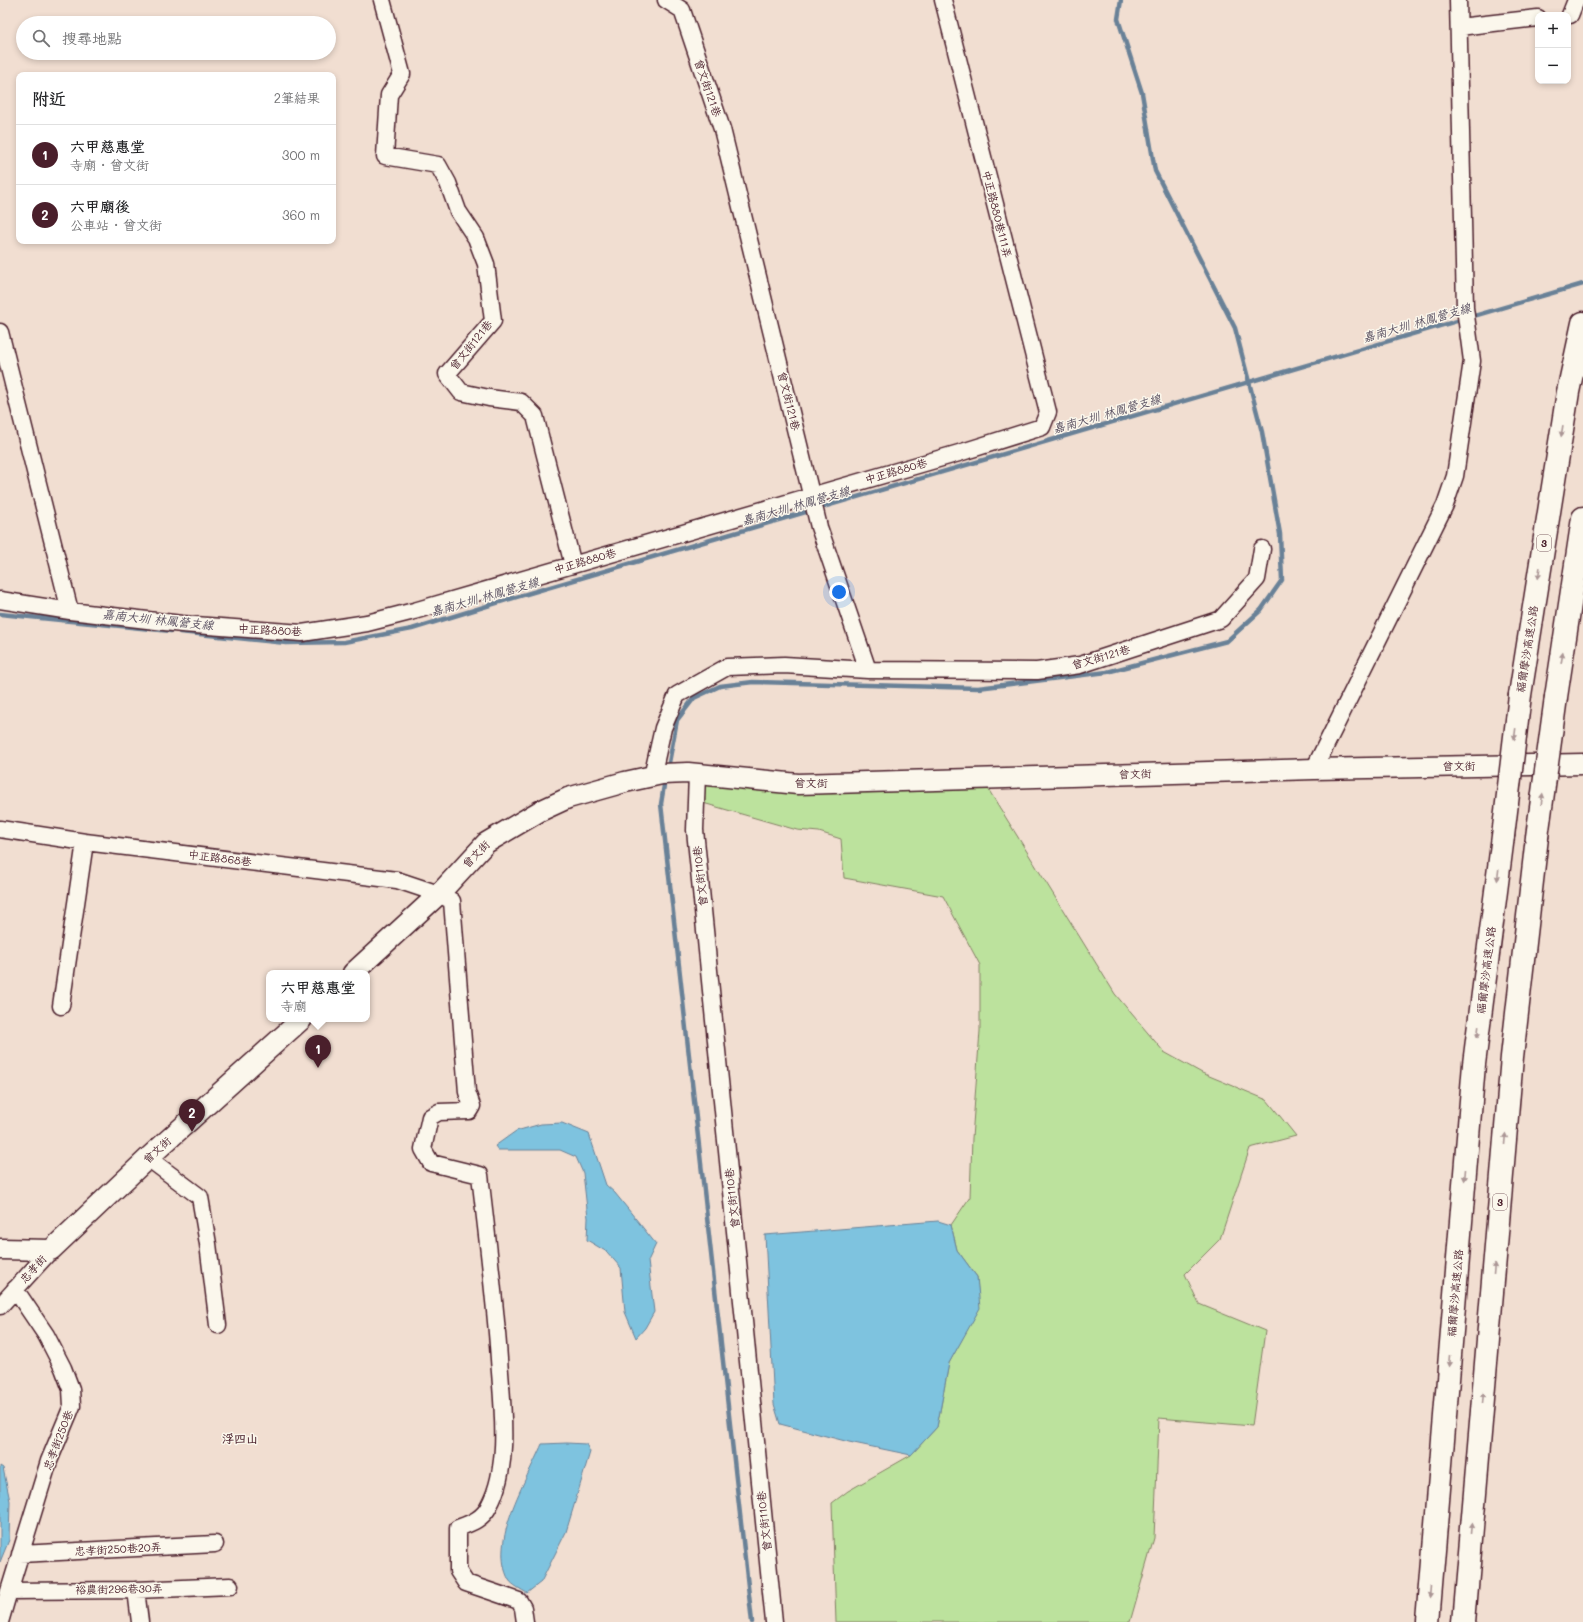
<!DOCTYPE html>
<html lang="zh-TW">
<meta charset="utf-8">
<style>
:root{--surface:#fff;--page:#f2f2f2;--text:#202124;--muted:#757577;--line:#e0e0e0;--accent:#4a1f2b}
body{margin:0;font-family:Mali,"LXGW WenKai TC",sans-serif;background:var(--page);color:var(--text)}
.controls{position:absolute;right:12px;top:12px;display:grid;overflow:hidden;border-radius:8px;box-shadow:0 2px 6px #0003}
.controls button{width:36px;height:36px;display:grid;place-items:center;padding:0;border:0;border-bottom:1px solid var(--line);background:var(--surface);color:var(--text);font:20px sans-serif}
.you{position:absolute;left:839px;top:592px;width:14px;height:14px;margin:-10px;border:3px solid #fff;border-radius:50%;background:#1a73e8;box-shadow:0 0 0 6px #1a73e833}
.badge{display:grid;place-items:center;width:26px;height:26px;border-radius:50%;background:var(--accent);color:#fff;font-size:13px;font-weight:700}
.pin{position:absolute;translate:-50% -33px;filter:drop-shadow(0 1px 2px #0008)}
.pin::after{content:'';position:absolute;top:21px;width:14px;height:12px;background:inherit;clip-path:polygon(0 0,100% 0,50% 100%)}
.popup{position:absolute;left:266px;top:970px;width:104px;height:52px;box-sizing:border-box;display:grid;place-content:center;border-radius:8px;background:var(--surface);filter:drop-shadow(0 1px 3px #0005);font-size:13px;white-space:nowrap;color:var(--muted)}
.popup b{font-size:15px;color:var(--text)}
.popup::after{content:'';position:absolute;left:50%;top:100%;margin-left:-8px;border:8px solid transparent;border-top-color:var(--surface)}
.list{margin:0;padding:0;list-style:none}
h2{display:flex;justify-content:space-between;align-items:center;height:52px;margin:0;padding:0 16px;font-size:17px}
h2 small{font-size:13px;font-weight:400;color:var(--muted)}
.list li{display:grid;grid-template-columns:26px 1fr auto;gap:12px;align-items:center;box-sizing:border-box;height:60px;padding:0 16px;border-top:1px solid var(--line)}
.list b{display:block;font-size:15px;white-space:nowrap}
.list p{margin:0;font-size:13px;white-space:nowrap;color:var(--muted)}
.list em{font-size:13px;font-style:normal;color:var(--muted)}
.icon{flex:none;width:22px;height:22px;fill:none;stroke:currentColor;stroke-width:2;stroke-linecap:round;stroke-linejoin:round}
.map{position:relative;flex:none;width:1583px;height:1622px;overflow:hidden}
.search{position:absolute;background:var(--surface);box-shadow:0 2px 6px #0003;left:16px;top:16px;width:320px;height:44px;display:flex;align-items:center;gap:10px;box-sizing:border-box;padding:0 14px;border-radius:22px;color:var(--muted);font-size:15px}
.panel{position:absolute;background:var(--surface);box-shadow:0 2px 6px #0003;left:16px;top:72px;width:320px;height:172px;border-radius:8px}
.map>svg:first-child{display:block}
.green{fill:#bce29d;stroke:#838064}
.water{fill:#7ec3df;stroke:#698197}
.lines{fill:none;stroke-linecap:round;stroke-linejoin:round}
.stream{stroke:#698197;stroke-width:4.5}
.minor-casing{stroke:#4a1f2b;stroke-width:19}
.major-casing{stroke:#4a1f2b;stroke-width:23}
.highway-casing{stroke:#4a1f2b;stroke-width:25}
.minor{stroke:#fbf7ec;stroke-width:16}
.major{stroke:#fbf7ec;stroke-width:20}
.highway{stroke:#fbf7ec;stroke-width:22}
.highway-bridge-casing{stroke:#4a1f2b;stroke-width:25;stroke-linecap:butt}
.highway-bridge{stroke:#fbf7ec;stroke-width:22}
.oneway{fill:#ab9695}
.labels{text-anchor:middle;stroke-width:3;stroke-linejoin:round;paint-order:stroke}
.shield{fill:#fbf7ec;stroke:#7f6065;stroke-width:1}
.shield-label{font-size:10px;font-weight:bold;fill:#4a1f2b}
.street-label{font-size:11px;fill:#4a1f2b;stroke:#fbf7ec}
.water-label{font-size:12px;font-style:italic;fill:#5a5061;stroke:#fbf7ec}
.neighbourhood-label{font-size:12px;font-weight:bold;fill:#4a1f2b;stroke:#fbf7ec}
</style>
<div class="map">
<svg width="1583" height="1622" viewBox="0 0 1583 1622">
<rect width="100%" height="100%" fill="#f1ded1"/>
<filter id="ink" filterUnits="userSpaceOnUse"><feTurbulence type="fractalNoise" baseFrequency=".025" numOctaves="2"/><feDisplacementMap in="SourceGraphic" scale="8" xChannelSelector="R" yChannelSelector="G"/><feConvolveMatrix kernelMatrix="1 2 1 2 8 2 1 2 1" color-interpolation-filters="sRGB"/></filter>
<g filter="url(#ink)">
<!-- green -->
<path class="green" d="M703,770l98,4 176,-3 138,223 49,58 38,21 65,27 29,36 -46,12 -30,91 -35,35 14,30 66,27 -13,95 -93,-8 -5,120 -24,84h-294l-4,-119 16,-12 63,-36 26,-28 12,-64 30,-55 -2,-31 -20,-27 -6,-25 19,-28 2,-59 8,-107v-66l-37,-69 -99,-18 -3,-39 -22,-7 -22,-2 -94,-27z"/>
<!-- water -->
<path class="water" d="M562,1123l27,11 17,51 9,8 41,51 -8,17 6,51 -9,16 -9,10 -11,-26 -4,-44 -14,-16 -20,-12 1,-22 -5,-45 -7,-16 -16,-7h-62l-3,-4 21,-15 25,-7z
M938,1221l13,4 6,25 20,27 3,31 -31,55 -12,64 -26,28 -62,-13 -69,-18 -6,-20 -9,-169z
M567,1443l19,1 4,8 -24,80 -25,50 -14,11c-5,-3 -15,-8 -18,-13 -21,-38 17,-99 33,-136z
M0,1466l3,2 7,33 -1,39 -9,22z"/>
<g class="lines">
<!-- stream -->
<path class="stream" d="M0,614l171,17
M180,632l106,11 58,-1 68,-13 111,-34 1060,-311
M668,768l9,-48 17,-22 26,-12 33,-4 225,6 129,-16 120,-31 34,-31 21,-30 -2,-46 -18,-102 -27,-104 -80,-157 -13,-78 -24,-74 3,-19
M665,779l-4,25 91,818"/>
<defs>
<path id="minor" d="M382,0l20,74 -13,21 -4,61 53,9 10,18 10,28 18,27 10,26 7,57 -46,53 14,18 28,6 32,4 14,14 38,149
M666,0l16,10 40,119 97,398 49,143
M1570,15l6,-15
M1459,27l79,-9
M0,332l70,279
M0,600l70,11 112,13 120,9 65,-10 47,-12 545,-158 83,-26 6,-15 -105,-412
M1314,769l131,-264 10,-29 17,-115 -7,-53 -7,-308
M697,774l-2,56 79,792
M652,777l11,-49 14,-33 50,-28 57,-2 84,5 169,1 43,-6 141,-46 36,-40 5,-30
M0,829l85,13 312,38 42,14 13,7 15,191 5,14 -3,5 -30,1 -9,5 -7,32 8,14 49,12c7,61 15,123 19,184 3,44 12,107 -10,147 -6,13 -18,17 -31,22v43l8,12 53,18 4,7 2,14
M61,1006l24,-164
M148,1158l52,39 8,47 10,81
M0,1306l51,-56
M20,1554l195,-10
M136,1590l4,32
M9,1591l127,-1 94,-4
M0,1622l9,-31 40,-130 23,-55 -1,-17 -8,-21 -17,-33 -31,-46"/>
<path id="major" d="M353,973l86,-79 47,-51 54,-32 28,-13 57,-16 37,-8 26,-1 110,11 516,-15 269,-5
M0,1249l51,1 97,-92 154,-139"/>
<path id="highway" d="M1520,695l48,-303 15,-69
M1556,697l27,-179
M1428,1622l46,-558 29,-228
M1464,1622l48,-565 25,-220"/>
</defs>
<!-- minor casing -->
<use href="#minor" class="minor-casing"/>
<!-- major casing -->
<use href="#major" class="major-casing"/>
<!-- highway casing -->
<use href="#highway" class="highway-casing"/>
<!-- minor -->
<use href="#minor" class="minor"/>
<!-- major -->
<use href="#major" class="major"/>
<!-- highway -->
<use href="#highway" class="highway"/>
<defs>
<path id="highway-bridge" d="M1503,836l17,-141
M1537,837l19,-140"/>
</defs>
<!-- highway-bridge casing -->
<use href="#highway-bridge" class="highway-bridge-casing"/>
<!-- highway-bridge -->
<use href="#highway-bridge" class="highway-bridge"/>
</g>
<!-- one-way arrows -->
<defs><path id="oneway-solid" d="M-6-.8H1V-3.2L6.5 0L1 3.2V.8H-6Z"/></defs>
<g class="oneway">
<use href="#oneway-solid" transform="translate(1562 431) rotate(99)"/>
<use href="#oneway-solid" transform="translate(1539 573) rotate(99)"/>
<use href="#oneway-solid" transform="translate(1562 658) rotate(-81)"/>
<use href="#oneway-solid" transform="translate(1515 734) rotate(97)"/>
<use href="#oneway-solid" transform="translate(1542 799) rotate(-82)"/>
<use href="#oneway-solid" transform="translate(1498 875) rotate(97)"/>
<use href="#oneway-solid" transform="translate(1478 1032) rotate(97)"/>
<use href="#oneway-solid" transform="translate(1505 1139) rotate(-85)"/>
<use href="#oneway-solid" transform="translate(1465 1175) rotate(95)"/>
<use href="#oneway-solid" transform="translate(1494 1269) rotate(-85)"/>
<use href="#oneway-solid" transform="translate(1450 1361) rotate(95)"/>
<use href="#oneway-solid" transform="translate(1483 1398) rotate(-85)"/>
<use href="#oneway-solid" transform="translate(1472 1528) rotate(-85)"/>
<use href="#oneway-solid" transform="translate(1431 1593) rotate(95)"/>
</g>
</g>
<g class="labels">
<!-- shield labels -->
<g class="shield">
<rect x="1537" y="535" width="14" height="16" rx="3"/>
<rect x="1493" y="1194" width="14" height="16" rx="3"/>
</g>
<g class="shield-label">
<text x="1544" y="547">3</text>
<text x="1500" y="1206">3</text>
</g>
<!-- street labels -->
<g class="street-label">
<text transform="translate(708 88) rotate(71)" y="4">曾文街121巷</text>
<text transform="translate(997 214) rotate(76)" y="4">中正路880巷111弄</text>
<text transform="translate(471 345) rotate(-51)" y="4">曾文街121巷</text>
<text transform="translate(789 401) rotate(76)" y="4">曾文街121巷</text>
<text transform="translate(896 471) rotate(-16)" y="4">中正路880巷</text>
<text transform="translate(585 561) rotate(-16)" y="4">中正路880巷</text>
<text transform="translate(270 630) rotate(3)" y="4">中正路880巷</text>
<text transform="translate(1527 649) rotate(-81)" y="4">福爾摩沙高速公路</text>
<text transform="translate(1101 657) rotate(-16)" y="4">曾文街121巷</text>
<text transform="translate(1459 766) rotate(-1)" y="4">曾文街</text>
<text transform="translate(1135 774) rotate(-2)" y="4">曾文街</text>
<text x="811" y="787">曾文街</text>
<text transform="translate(476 854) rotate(-45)" y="4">曾文街</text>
<text transform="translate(220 858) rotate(7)" y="4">中正路868巷</text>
<text transform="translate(700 876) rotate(-96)" y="4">曾文街110巷</text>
<text transform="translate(1486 970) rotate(-83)" y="4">福爾摩沙高速公路</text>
<text transform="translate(157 1150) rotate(-42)" y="4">曾文街</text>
<text transform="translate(732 1198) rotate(-96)" y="4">曾文街110巷</text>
<text transform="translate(33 1269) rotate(-48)" y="4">忠孝街</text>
<text transform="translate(1455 1293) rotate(-85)" y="4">福爾摩沙高速公路</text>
<text transform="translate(58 1440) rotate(-69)" y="4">忠孝街250巷</text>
<text transform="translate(764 1521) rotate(-96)" y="4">曾文街110巷</text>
<text transform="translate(118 1549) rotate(-3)" y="4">忠孝街250巷20弄</text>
<text transform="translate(119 1589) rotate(-1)" y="4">裕農街296巷30弄</text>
</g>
<!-- water labels -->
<g class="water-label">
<text transform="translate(1417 323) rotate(-16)" y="4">嘉南大圳 林鳳營支線</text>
<text transform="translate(1107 414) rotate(-16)" y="4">嘉南大圳 林鳳營支線</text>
<text transform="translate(796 506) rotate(-16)" y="4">嘉南大圳 林鳳營支線</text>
<text transform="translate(485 597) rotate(-16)" y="4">嘉南大圳 林鳳營支線</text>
<text transform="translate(158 620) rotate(6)" y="4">嘉南大圳 林鳳營支線</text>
</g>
<!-- neighbourhood labels -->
<g class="neighbourhood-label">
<text x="240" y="1443">浮四山</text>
</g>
</g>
</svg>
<div class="controls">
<button>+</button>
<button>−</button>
</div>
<div class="you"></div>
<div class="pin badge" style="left:318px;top:1068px">1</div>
<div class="popup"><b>六甲慈惠堂</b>寺廟</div>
<div class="pin badge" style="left:192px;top:1132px">2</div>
<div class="search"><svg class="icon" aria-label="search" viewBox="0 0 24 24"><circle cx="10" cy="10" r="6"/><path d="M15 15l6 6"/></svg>搜尋地點</div>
<section class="panel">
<h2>附近<small>2筆結果</small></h2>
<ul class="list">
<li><span class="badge">1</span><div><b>六甲慈惠堂</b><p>寺廟 · 曾文街</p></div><em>300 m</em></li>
<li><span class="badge">2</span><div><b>六甲廟後</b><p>公車站 · 曾文街</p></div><em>360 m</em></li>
</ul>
</section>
</div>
